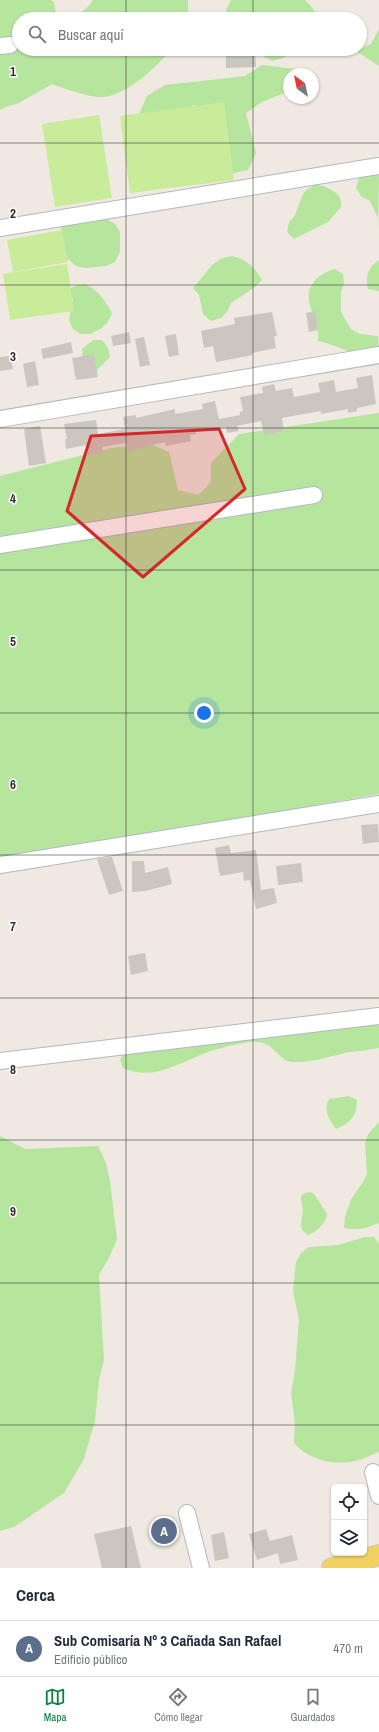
<!DOCTYPE html>
<html lang="es">
<meta charset="utf-8">
<style>
:root{--surface:#fff;--page:#f2f2f3;--text:#1f2937;--muted:#747a83;--line:#e0e1e3;--accent:#0b8043}
body{margin:0;font-family:"Archivo Narrow",sans-serif;background:var(--page);color:var(--text)}
.controls{position:absolute;right:12px;bottom:12px;display:grid;overflow:hidden;border-radius:6px;box-shadow:0 1px 3px #0004}
.controls button{width:36px;height:36px;display:grid;place-items:center;padding:0;border:0;border-bottom:1px solid var(--line);background:var(--surface);color:var(--text);font:20px sans-serif}
.compass{position:absolute;left:283px;top:68px;width:36px;height:36px;border-radius:50%;background:var(--surface);box-shadow:0 1px 3px #0004;rotate:327deg}
.you{position:absolute;left:204px;top:713px;width:14px;height:14px;margin:-10px;border:3px solid #fff;border-radius:50%;background:#1a73e8;box-shadow:0 0 0 6px #1a73e833}
.badge{display:grid;place-items:center;width:26px;height:26px;border-radius:50%;background:var(--accent);color:#fff;font-size:13px;font-weight:700}
.pin{position:absolute;translate:-50% -50%;border:2px solid #fff;box-shadow:0 1px 4px #0006}
.list{margin:0;padding:0;list-style:none}
h2{display:flex;justify-content:space-between;align-items:center;height:52px;margin:0;padding:0 16px;font-size:17px}
h2 small{font-size:13px;font-weight:400;color:var(--muted)}
.list li{display:grid;grid-template-columns:26px 1fr auto;gap:12px;align-items:center;box-sizing:border-box;height:56px;padding:0 16px;border-top:1px solid var(--line)}
.list b{display:block;font-size:15px;white-space:nowrap}
.list p{margin:0;font-size:13px;white-space:nowrap;color:var(--muted)}
.list em{font-size:13px;font-style:normal;color:var(--muted)}
.icon{flex:none;width:22px;height:22px;fill:none;stroke:currentColor;stroke-width:2;stroke-linecap:round;stroke-linejoin:round}
.map{position:relative;flex:none;width:379px;height:1568px;overflow:hidden}
.search{position:absolute;background:var(--surface);box-shadow:0 1px 3px #0004;left:12px;right:12px;top:12px;height:44px;display:flex;align-items:center;gap:10px;box-sizing:border-box;padding:0 14px;border-radius:22px;color:var(--muted);font-size:15px}
.sheet{height:108px;background:var(--surface)}
nav{display:flex;justify-content:space-around;align-items:center;box-sizing:border-box;height:56px;border-top:1px solid var(--line);background:var(--surface);font-size:11px;color:var(--muted)}
nav a{display:grid;justify-items:center;gap:2px}
nav .on{color:var(--accent)}
.map>svg:first-child{display:block}
.green{fill:#b6e59e}
.pitch{fill:#c9ec9a}
.building{fill:#cbc7bf}
.lines{fill:none;stroke-linecap:round;stroke-linejoin:round}
.minor-casing{stroke:#b4b7c1;stroke-width:18}
.major-casing{stroke:#c9c9c9;stroke-width:22}
.minor{stroke:#fff;stroke-width:16}
.major{stroke:#f2d163;stroke-width:20}
.marked{fill:#d62828;fill-opacity:0.2;stroke:#d62828;stroke-width:3;stroke-linejoin:round}
.grid{fill:none;stroke:#2e2e2e;stroke-width:1;stroke-opacity:0.55}
.grid-label{font-size:13px;text-anchor:middle;font-weight:bold;fill:#2e2e2e;stroke:#fff;stroke-width:3;stroke-linejoin:round;paint-order:stroke}
</style>
<div class="map">
<svg width="379" height="1568" viewBox="0 0 379 1568">
<rect width="100%" height="100%" fill="#efe9e1"/>
<!-- green -->
<path class="green" d="M0,0h51l3,2 2,12c15,4 29,0 37,-14h95v19h-169v30h153c-16,18 -43,45 -68,48 -14,1 -39,-8 -52,-13l-33,19 -11,3 -8,4z
M231,0h74l9,10 6,9h-87l-6,-5 -1,-4z
M379,29v37l-23,-15 15,-7z
M260,49h37l-14,9 -10,3 -9,-4z
M262,65l43,5 -2,4h-14v17l-27,11 -16,11 10,40 -8,17 -18,4 -18,-65 -19,-4 -17,11 -37,-2 8,-18 18,-11 80,-9z
M368,173l11,2 -1,53v-10l-8,-17 -9,-5 -5,-8 3,-10z
M315,185c8,0 20,4 25,13 1,2 1,7 1,9l-13,15 -34,17 -7,-7 2,-10 6,-7 7,-19 5,-7z
M99,214l16,10 5,8v20l-5,10 -9,4 -20,2 -10,-2 -15,-13 -2,-10 3,-20z
M232,256c14,3 24,12 30,24l-7,7 -24,16 -4,9 -6,6 -10,3 -8,-7 -4,-19 -6,-7 20,-24 9,-6z
M379,260v31l-11,-2c-3,-12 0,-22 11,-29z
M335,269l8,5 1,9 -3,10v19l10,17 9,5 18,2 1,14c-7,1 -15,4 -22,3 -14,-2 -25,-10 -39,-12 2,-17 -4,-21 -8,-36 -6,-19 9,-32 25,-36z
M78,285c2,0 7,-1 9,0 11,5 21,19 25,29l-5,9 -7,6 -10,5h-9l-8,-5 -4,-9 4,-20 -4,-11z
M93,340h9l6,8 2,9 -14,14 -13,-12 -1,-10z
M379,413v381l-63,11 -35,15 -281,44v-388l111,-28 40,-4 18,8 9,38 20,5 13,-13v-19l28,-29z
M379,1012v36c-10,2 -20,3 -30,4 -18,4 -38,11 -57,10 -16,-2 -17,-23 -42,-20 -13,2 -40,8 -52,14 -26,11 -47,24 -75,12l-3,-9 6,-7z
M349,1096l8,4c0,16 -7,23 -21,29 -7,-11 -13,-17 -7,-30z
M379,1122v101c-12,5 -21,8 -35,5l1,-11 6,-18 12,-17 4,-8 -2,-31 4,-10z
M0,1136l25,13 73,-3 8,17 4,18 7,58 -8,19 -10,17 5,85 -5,20 -4,41 -11,38 -20,34 -50,34 -14,4z
M310,1192l4,2 13,20c-1,9 -10,18 -19,21l-6,-5 -1,-5 2,-15 -2,-10v-4l4,-3z
M365,1237h9l5,7v208c-10,4 -20,9 -30,10 -20,3 -42,-4 -55,-19l1,-20 -4,-30 4,-23 4,-50 -6,-29 3,-29 5,-9 8,-6 29,-2z"/>
<!-- pitch -->
<path class="pitch" d="M224,102l10,78 -104,13 -10,-77z
M99,115l13,83 -57,9 -13,-83z
M62,230l6,32 -55,10 -6,-32z
M67,264l7,47 -64,9 -7,-46z"/>
<!-- building -->
<path class="building" d="M228,49h27l1,18 -30,1v-13h3z
M315,311l3,19 -9,2 -3,-19z
M272,312l5,24h-3l2,12 -24,5 1,2 -37,7 -3,-16 -9,2 -3,-17 34,-7 -1,-6z
M129,332l2,11 -18,3 -2,-10z
M176,334l3,21 -10,2 -4,-21z
M144,337l6,28 -10,2 -5,-28z
M71,342l2,11 -30,6 -2,-10z
M94,354l4,23 -22,3 -4,-22z
M10,356l3,13 -13,2v-14z
M35,361l4,24 -12,2 -4,-23z
M372,375l4,29 -19,4v3l-9,2v-4l-27,5v-3l-39,7 2,13 -20,4 -3,-14 -24,5 2,5 -12,2 -1,-6 -30,5v2l-6,1 1,6 -25,5 -1,-4 -37,9 -2,-8 -24,4 1,5 -15,3 -2,-10 -20,4 -1,-10h2l-3,-15 32,-4 2,14 27,-5 -2,-12 13,-2v3l39,-9v5l28,-5 -1,-5 13,-3 4,18 21,-4v-3l3,-1 -3,-14 23,-4 -1,-6 12,-3 2,7 16,-3 2,9 26,-5 -2,-9 16,-3 2,12 22,-4 -2,-10z
M40,426l6,37 -17,3 -5,-37z
M378,824l1,18 -16,2 -2,-19z
M229,845l2,8 25,-3 5,40 13,-2 3,15 -21,6 -6,-29 -6,1 -1,-9 -23,4 -5,-28z
M112,857l11,34 -14,4 -12,-36z
M132,861h12l1,12 23,-6 4,17 -27,7 -13,1z
M301,863l2,19 -25,3 -2,-19z
M145,953l3,18 -17,4 -3,-19z
M131,1526l10,42h-39l-8,-34z
M266,1529l4,12 22,-6 6,25 -18,4 -2,-11 -21,7 -8,-26z
M224,1532l5,26 -14,3 -4,-26z"/>
<g class="lines">
<defs>
<path id="minor" d="M0,46l10,-1
M0,228l379,-62
M0,419l379,-64
M0,545l314,-50
M0,865l379,-61
M0,1061l379,-45
M373,1472l6,24
M187,1513l14,55"/>
<path id="major" d="M332,1568l47,-13"/>
</defs>
<!-- minor casing -->
<use href="#minor" class="minor-casing"/>
<!-- major casing -->
<use href="#major" class="major-casing"/>
<!-- minor -->
<use href="#minor" class="minor"/>
<!-- major -->
<use href="#major" class="major"/>
</g>
<!-- marked area -->
<path class="marked" d="M219,429l26,60 -102,88 -76,-66 24,-75z"/>
<!-- grid -->
<path class="grid" d="M126,0v19M253,0v19M126,49v1519M253,49v1519M0,143h379M0,285h379M0,428h379M0,570h379M0,713h379M0,855h379M0,998h379M0,1140h379M0,1283h379M0,1425h379"/>
<g class="grid-label">
<text x="13" y="76">1</text>
<text x="13" y="218">2</text>
<text x="13" y="361">3</text>
<text x="13" y="503">4</text>
<text x="13" y="646">5</text>
<text x="13" y="789">6</text>
<text x="13" y="931">7</text>
<text x="13" y="1074">8</text>
<text x="13" y="1216">9</text>
</g>
</svg>
<div class="controls">
<button><svg class="icon" aria-label="locate" viewBox="0 0 24 24"><circle cx="12" cy="12" r="6"/><path d="M12 2v4M12 18v4M2 12h4M18 12h4"/></svg></button>
<button><svg class="icon" aria-label="layers" viewBox="0 0 24 24"><path d="M12 4l9 5-9 5-9-5zM3 14l9 5 9-5"/></svg></button>
</div>
<svg class="compass" viewBox="-18 -18 36 36"><path d="M0-13l5 13h-10z" fill="#e53935"/><path d="M0 13l5-13h-10z" fill="#747a83"/></svg>
<div class="you"></div>
<div class="pin badge" style="left:164px;top:1531px;background:#5c6f8a">A</div>
<div class="search"><svg class="icon" aria-label="search" viewBox="0 0 24 24"><circle cx="10" cy="10" r="6"/><path d="M15 15l6 6"/></svg>Buscar aquí</div>
</div>
<section class="sheet">
<h2>Cerca<small></small></h2>
<ul class="list">
<li><span class="badge" style="background:#5c6f8a">A</span><div><b>Sub Comisaría Nº 3 Cañada San Rafael</b><p>Edificio público</p></div><em>470 m</em></li>
</ul>
</section>
<nav>
<a class="on"><svg class="icon" aria-label="map" viewBox="0 0 24 24"><path d="M3 6l6-2 6 2 6-2v14l-6 2-6-2-6 2zM9 4v14M15 6v14"/></svg>Mapa</a>
<a><svg class="icon" aria-label="directions" viewBox="0 0 24 24"><path d="M12 3l9 9-9 9-9-9zM9 14v-3h6M13 9l2 2-2 2"/></svg>Cómo llegar</a>
<a><svg class="icon" aria-label="saved" viewBox="0 0 24 24"><path d="M7 4h10v16l-5-4-5 4z"/></svg>Guardados</a>
</nav>
